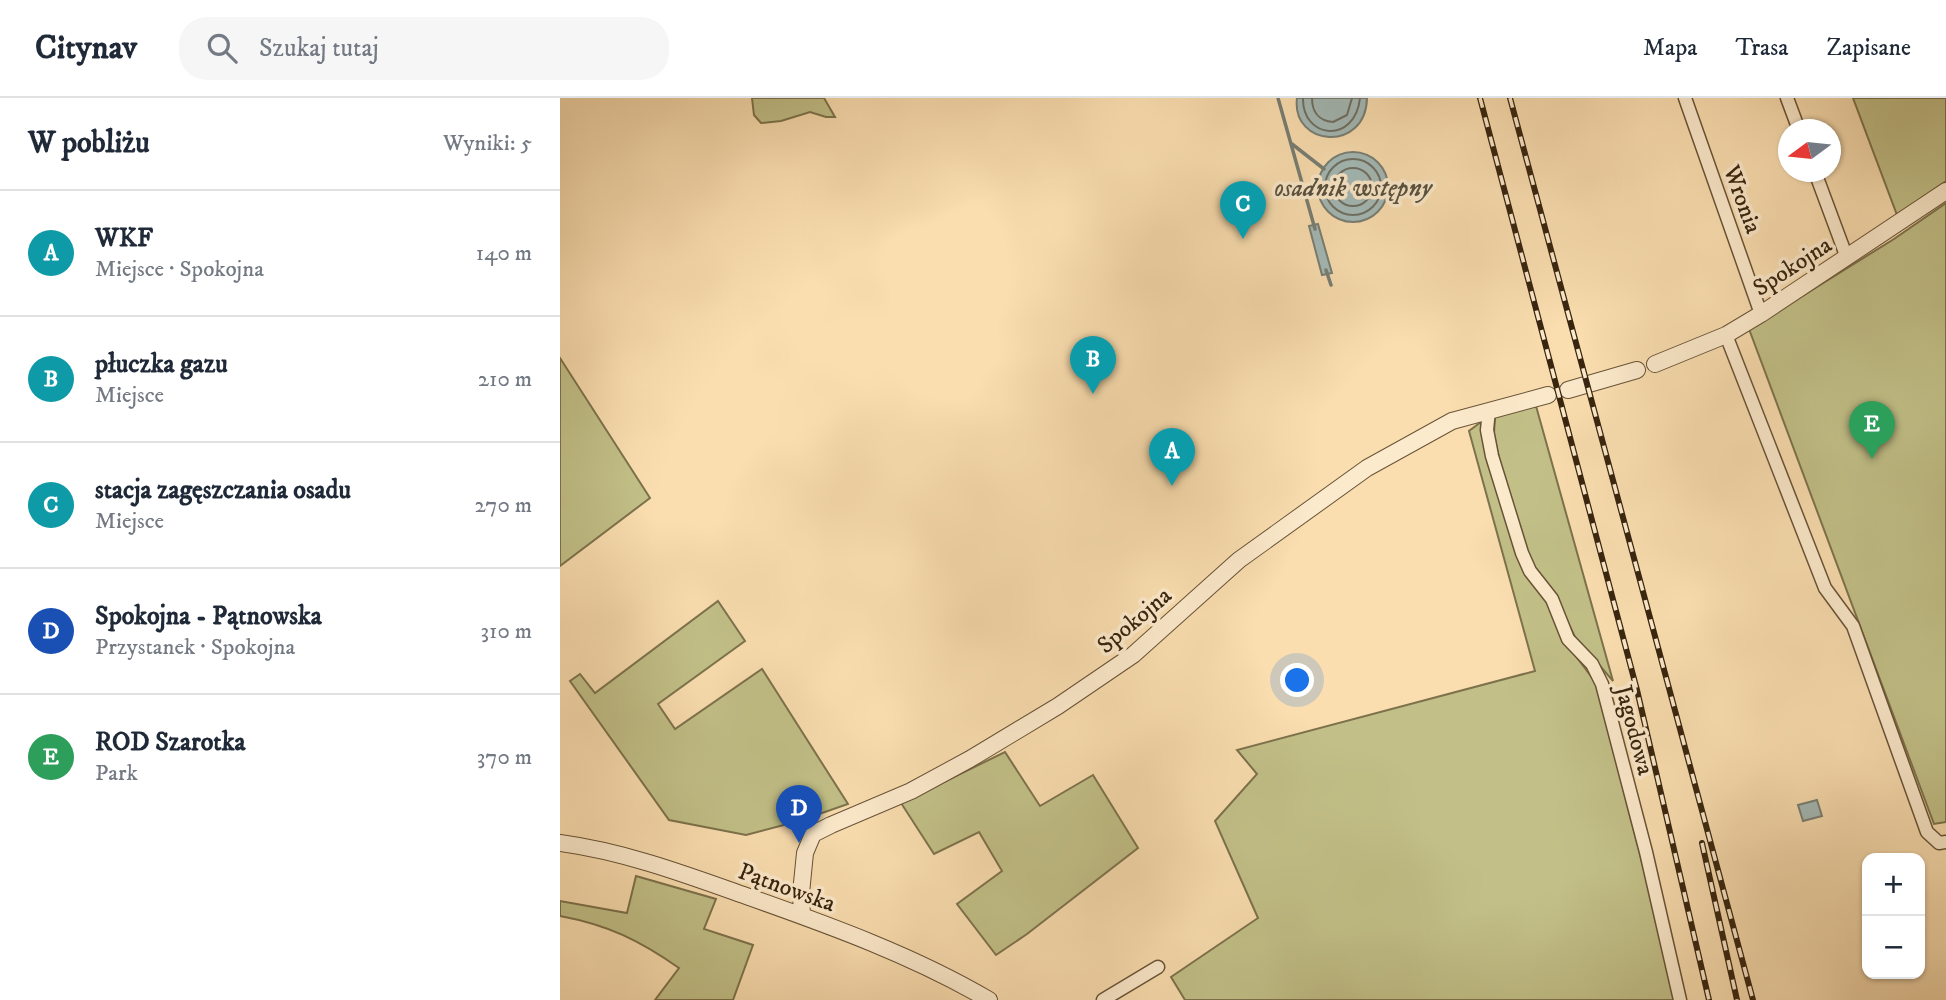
<!DOCTYPE html>
<html lang="pl">
<meta charset="utf-8">
<style>
:root{--surface:#fff;--page:#f6f6f7;--text:#1f2937;--muted:#747a83;--line:#e0e1e3;--accent:#d93025}
body{margin:0;font-family:"IM FELL DW Pica",serif;background:var(--page);color:var(--text)}
.controls{position:absolute;right:21px;bottom:21px;display:grid;overflow:hidden;border-radius:14px;box-shadow:0 2px 5px #0004}
.controls button{width:63px;height:63px;display:grid;place-items:center;padding:0;border:0;border-bottom:2px solid var(--line);background:var(--surface);color:var(--text);font:35px sans-serif}
.compass{position:absolute;left:1218px;top:21px;width:63px;height:63px;border-radius:50%;background:var(--surface);box-shadow:0 2px 5px #0004;rotate:255deg}
.you{position:absolute;left:738px;top:583px;width:24px;height:24px;margin:-18px;border:5px solid #fff;border-radius:50%;background:#1a73e8;box-shadow:0 0 0 10px #1a73e833}
.badge{display:grid;place-items:center;width:46px;height:46px;border-radius:50%;background:var(--accent);color:#fff;font-size:23px;font-weight:700}
.pin{position:absolute;translate:-50% -58px;filter:drop-shadow(0 2px 4px #0008)}
.pin::after{content:'';position:absolute;top:37px;width:24px;height:21px;background:inherit;clip-path:polygon(0 0,100% 0,50% 100%)}
.list{margin:0;padding:0;list-style:none}
h2{display:flex;justify-content:space-between;align-items:center;height:91px;margin:0;padding:0 28px;font-size:30px}
h2 small{font-size:23px;font-weight:400;color:var(--muted)}
.list li{display:grid;grid-template-columns:46px 1fr auto;gap:21px;align-items:center;box-sizing:border-box;height:126px;padding:0 28px;border-top:2px solid var(--line)}
.list b{display:block;font-size:26px;white-space:nowrap}
.list p{margin:0;font-size:23px;white-space:nowrap;color:var(--muted)}
.list em{font-size:23px;font-style:normal;color:var(--muted)}
.icon{flex:none;width:38px;height:38px;fill:none;stroke:currentColor;stroke-width:2;stroke-linecap:round;stroke-linejoin:round}
.map{position:relative;flex:none;width:1386px;height:902px;overflow:hidden}
header{display:flex;align-items:center;gap:42px;box-sizing:border-box;height:98px;padding:0 35px;background:var(--surface);border-bottom:2px solid var(--line)}
header strong{font-size:33px}
nav{display:flex;gap:38px;margin-inline-start:auto;font-size:24px}
.search{width:490px;height:63px;background:var(--page);display:flex;align-items:center;gap:18px;box-sizing:border-box;padding:0 24px;border-radius:28px;color:var(--muted);font-size:26px}
main{display:flex}
aside{flex:1;background:var(--surface)}
.map>svg:first-child{display:block}
.green{fill:#c2c088;stroke:#7d724c;stroke-width:2}
.water{fill:#a3b9b7;stroke:#787e74;stroke-width:2}
.lines{fill:none;stroke-linecap:round;stroke-linejoin:round}
.shore{stroke:#6e6f63;stroke-width:2}
.stream{stroke:#787e74;stroke-width:3.5}
.minor-casing{stroke:#685337;stroke-width:15}
.tertiary-casing{stroke:#685337;stroke-width:18}
.minor{stroke:#fceacc;stroke-width:12}
.tertiary{stroke:#fceacc;stroke-width:16}
.rail-casing{stroke:#38250f;stroke-width:6}
.rail{stroke:#fceacc;stroke-width:3.5;stroke-dasharray:10;stroke-linecap:butt}
.labels{text-anchor:middle;stroke-width:7;stroke-linejoin:round;paint-order:stroke}
.street-label{font-size:24px;fill:#38250f;stroke:#fceacc}
.water-label{font-size:26px;font-style:italic;fill:#585141;stroke:#fceacc}
</style>
<header>
<strong>Citynav</strong>
<div class="search"><svg class="icon" aria-label="search" viewBox="0 0 24 24"><circle cx="10" cy="10" r="6"/><path d="M15 15l6 6"/></svg>Szukaj tutaj</div>
<nav><a>Mapa</a><a>Trasa</a><a>Zapisane</a></nav>
</header>
<main>
<aside>
<h2>W pobliżu<small>Wyniki: 5</small></h2>
<ul class="list">
<li><span class="badge" style="background:#0f9aa8">A</span><div><b>WKF</b><p>Miejsce · Spokojna</p></div><em>140 m</em></li>
<li><span class="badge" style="background:#0f9aa8">B</span><div><b>płuczka gazu</b><p>Miejsce</p></div><em>210 m</em></li>
<li><span class="badge" style="background:#0f9aa8">C</span><div><b>stacja zagęszczania osadu</b><p>Miejsce</p></div><em>270 m</em></li>
<li><span class="badge" style="background:#1a4fb4">D</span><div><b>Spokojna - Pątnowska</b><p>Przystanek · Spokojna</p></div><em>310 m</em></li>
<li><span class="badge" style="background:#2e9e5b">E</span><div><b>ROD Szarotka</b><p>Park</p></div><em>370 m</em></li>
</ul>
</aside>
<div class="map">
<svg width="1386" height="902" viewBox="0 0 1386 902">
<rect width="100%" height="100%" fill="#fadeb0"/>
<filter id="stains"><feTurbulence type="fractalNoise" baseFrequency=".00286" numOctaves="4"/><feColorMatrix values="0 0 0 0 .2 0 0 0 0 .09 0 0 0 0 .02 0 0 0 .5 -.17"/></filter>
<radialGradient id="worn" r=".72"><stop offset=".6" stop-color="#630" stop-opacity="0"/><stop offset="1" stop-color="#630" stop-opacity=".3"/></radialGradient>
<!-- green -->
<path class="green" d="M192,0h72l11,19h-9l-16,-5 -29,9 -20,2 -7,-8z
M1293,0h93v83l-49,34z
M1386,105v619l-12,2 -185,-495 145,-90z
M0,260l90,140 -90,68z
M976,308l77,275 -38,-44 -17,-35 -23,-33 -9,-19 -19,-53 -13,-63 1,-18z
M921,324l2,18 47,137 20,29 13,33 33,44 64,249 14,68h-489l-14,-23 87,-59 -43,-97 42,-47 -20,-24 298,-79 -66,-240z
M158,503l27,40 -87,63 17,25 87,-60 86,135 -49,17 -53,14 -77,-15 -99,-139 10,-7 15,19z
M445,654l35,54 53,-31 45,73 -111,86 -31,21 -39,-51 45,-33 -23,-39 -45,22 -33,-51z
M76,778l80,23 -12,30 49,16 -20,55h-78l24,-32c-40,-28 -71,-43 -119,-52v-15l67,12z"/>
<!-- water -->
<path class="water" d="M737,0h70c-1,55 -76,49 -70,0z
M758 89a35 35 0 1 1 70 0a35 35 0 1 1-70 0Z
M758,126l14,49 -10,2 -13,-49z
M1257,702l5,16 -19,5 -5,-16z"/>
<g class="lines">
<!-- shore -->
<path class="shore" d="M743,0c-1,41 52,47 57,0
M752,0c0,14 7,23 21,24l14,-7 5,-17
M765 89a28 28 0 1 1 56 0a28 28 0 1 1-56 0Z
M774 89a19 19 0 1 1 38 0a19 19 0 1 1-38 0Z"/>
<!-- stream -->
<path class="stream" d="M718,0l37,131
M732,46l32,25
M766,172l5,15"/>
<defs>
<path id="minor" d="M1125,0l76,216
M1227,0l12,32
M1255,74l32,86
M1166,237l99,253 28,38 74,206 12,11 7,-1
M929,312l-2,20 5,26 30,97 8,18 22,28 16,40 24,25 10,20 44,168 34,148
M543,902l55,-33"/>
<path id="tertiary" d="M1095,266l71,-29 35,-21 185,-123
M1008,292l69,-20
M0,745c66,9 127,32 189,54 82,29 165,59 240,103
M242,818l-1,-23 4,-40 8,-19 18,-9 80,-34 59,-32 88,-53 75,-51 106,-95 128,-92 85,-47 96,-26"/>
</defs>
<!-- minor casing -->
<use href="#minor" class="minor-casing"/>
<!-- tertiary casing -->
<use href="#tertiary" class="tertiary-casing"/>
<!-- minor -->
<use href="#minor" class="minor"/>
<!-- tertiary -->
<use href="#tertiary" class="tertiary"/>
<defs>
<path id="rail" d="M920,0l157,592 72,310
M950,0l243,902
M1142,745l35,157"/>
</defs>
<!-- rail casing -->
<use href="#rail" class="rail-casing"/>
<!-- rail -->
<use href="#rail" class="rail"/>
</g>
<g class="labels">
<!-- street labels -->
<g class="street-label">
<text transform="translate(1183 101) rotate(70)" y="8">Wronia</text>
<text transform="translate(1232 168) rotate(-33)" y="8">Spokojna</text>
<text transform="translate(574 522) rotate(-40)" y="8">Spokojna</text>
<text transform="translate(1075 632) rotate(75)" y="8">Jagodowa</text>
<text transform="translate(227 789) rotate(20)" y="8">Pątnowska</text>
</g>
<!-- water labels -->
<g class="water-label">
<text x="793" y="98">osadnik wstępny</text>
</g>
</g>
<rect width="100%" height="100%" filter="url(#stains)"/>
<rect width="100%" height="100%" fill="url(#worn)"/>
</svg>
<div class="controls">
<button>+</button>
<button>−</button>
</div>
<svg class="compass" viewBox="-18 -18 36 36"><path d="M0-13l5 13h-10z" fill="#e53935"/><path d="M0 13l5-13h-10z" fill="#747a83"/></svg>
<div class="you"></div>
<div class="pin badge" style="left:612px;top:388px;background:#0f9aa8">A</div>
<div class="pin badge" style="left:533px;top:296px;background:#0f9aa8">B</div>
<div class="pin badge" style="left:683px;top:141px;background:#0f9aa8">C</div>
<div class="pin badge" style="left:239px;top:745px;background:#1a4fb4">D</div>
<div class="pin badge" style="left:1312px;top:361px;background:#2e9e5b">E</div>
</div>
</main>
